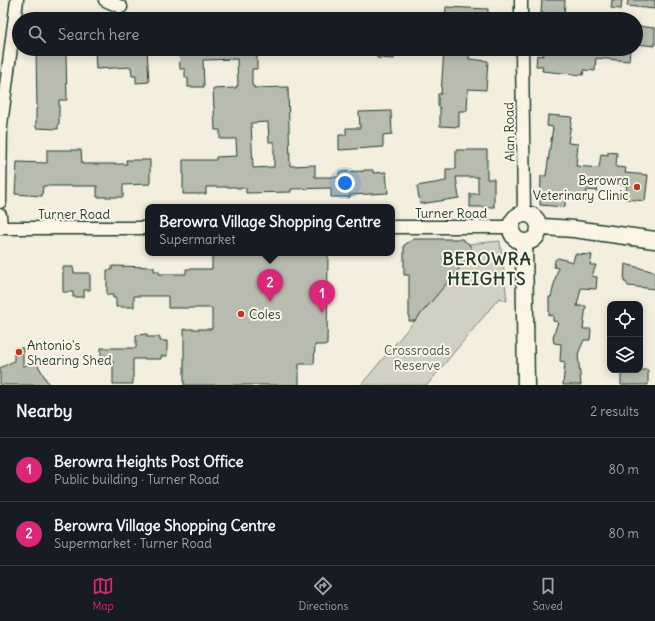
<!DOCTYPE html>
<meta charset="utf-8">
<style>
:root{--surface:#171b24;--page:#242831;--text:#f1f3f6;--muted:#9ea1a6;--line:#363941;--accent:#db2777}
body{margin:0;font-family:Delius,sans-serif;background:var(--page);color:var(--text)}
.controls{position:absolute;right:12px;bottom:12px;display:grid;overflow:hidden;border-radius:8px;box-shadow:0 2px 10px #0003}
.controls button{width:36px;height:36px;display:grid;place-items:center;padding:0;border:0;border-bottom:1px solid var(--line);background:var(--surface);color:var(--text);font:20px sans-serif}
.you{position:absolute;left:345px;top:183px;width:14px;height:14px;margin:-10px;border:3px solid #fff;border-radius:50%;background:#1a73e8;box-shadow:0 0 0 6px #1a73e833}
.badge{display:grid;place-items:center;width:26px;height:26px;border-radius:50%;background:var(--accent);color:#fff;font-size:13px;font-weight:700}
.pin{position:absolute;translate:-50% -33px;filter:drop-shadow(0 1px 2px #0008)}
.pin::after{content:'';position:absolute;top:21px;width:14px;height:12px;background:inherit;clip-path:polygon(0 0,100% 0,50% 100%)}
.popup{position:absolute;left:145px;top:204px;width:250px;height:52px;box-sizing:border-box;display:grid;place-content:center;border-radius:8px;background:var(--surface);filter:drop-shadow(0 1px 3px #0005);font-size:13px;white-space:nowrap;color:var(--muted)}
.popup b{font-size:15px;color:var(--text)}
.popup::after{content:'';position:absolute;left:50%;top:100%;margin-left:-8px;border:8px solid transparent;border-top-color:var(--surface)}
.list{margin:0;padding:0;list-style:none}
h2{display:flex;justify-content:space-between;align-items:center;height:52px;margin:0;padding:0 16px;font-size:17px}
h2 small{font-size:13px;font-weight:400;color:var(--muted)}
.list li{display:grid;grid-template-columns:26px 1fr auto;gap:12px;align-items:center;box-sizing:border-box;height:64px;padding:0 16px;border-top:1px solid var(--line)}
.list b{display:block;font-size:15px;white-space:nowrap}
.list p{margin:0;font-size:13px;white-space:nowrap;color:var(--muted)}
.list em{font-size:13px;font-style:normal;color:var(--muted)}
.icon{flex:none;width:22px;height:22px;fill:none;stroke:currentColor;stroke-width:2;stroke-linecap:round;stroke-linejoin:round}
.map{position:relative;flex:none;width:655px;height:385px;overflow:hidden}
.search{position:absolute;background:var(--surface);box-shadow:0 2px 10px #0003;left:12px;right:12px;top:12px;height:44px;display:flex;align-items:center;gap:10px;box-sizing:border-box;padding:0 14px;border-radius:22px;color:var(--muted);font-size:15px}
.sheet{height:180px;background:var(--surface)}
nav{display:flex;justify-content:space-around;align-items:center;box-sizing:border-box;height:56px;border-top:1px solid var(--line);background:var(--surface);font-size:11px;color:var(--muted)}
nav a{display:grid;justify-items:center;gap:2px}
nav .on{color:var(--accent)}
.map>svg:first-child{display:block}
.green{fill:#d0d1c2;stroke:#78877b}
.building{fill:#b8bcae;stroke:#1f3d34;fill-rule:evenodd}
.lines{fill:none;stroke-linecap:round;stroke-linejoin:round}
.minor-casing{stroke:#1f3d34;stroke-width:15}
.major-casing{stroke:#1f3d34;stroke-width:19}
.minor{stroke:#fcf5e5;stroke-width:12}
.major{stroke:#fcf5e5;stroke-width:16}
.poi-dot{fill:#c8321e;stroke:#fcf5e5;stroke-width:1.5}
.labels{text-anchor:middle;stroke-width:4;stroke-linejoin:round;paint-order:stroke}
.street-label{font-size:13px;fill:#1f3d34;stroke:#fcf5e5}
.poi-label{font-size:13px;fill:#1f3d34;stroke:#fcf5e5;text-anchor:start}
.park-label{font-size:13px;fill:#425b50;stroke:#fcf5e5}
.district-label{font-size:17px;font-weight:bold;letter-spacing:1px;fill:#1f3d34;stroke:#fcf5e5}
</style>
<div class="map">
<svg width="655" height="385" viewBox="0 0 655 385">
<rect width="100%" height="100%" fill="#f3eede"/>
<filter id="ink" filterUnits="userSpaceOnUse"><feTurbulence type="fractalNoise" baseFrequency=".025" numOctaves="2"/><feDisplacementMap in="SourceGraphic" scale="8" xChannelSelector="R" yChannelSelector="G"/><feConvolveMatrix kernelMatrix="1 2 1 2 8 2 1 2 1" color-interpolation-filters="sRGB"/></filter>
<g filter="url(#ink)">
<!-- green -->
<path class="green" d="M500,241l7,60 -8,-3 -72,87h-66l111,-133 -3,-8z"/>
<!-- building -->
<path class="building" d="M542,0h23l-1,19h-21l1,-6h-3z
M612,0h10l-1,9 -10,-1z
M628,0h27v9l-28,-3z
M446,7l42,2v10h-43z
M636,26l19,2v18l-19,-2z
M36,49h22v4h8l1,47h-8v24h-1v5l-22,-1v-19h1z
M95,49h52l2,33 -13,1v-7h-4l-1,-9 -35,2z
M179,49h78v20h-5v17h2v2l34,-1 2,79 25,-1v12h24v-5l25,-1v-1h9v3l13,-1 2,21 -38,2v2h-19v-9l-40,1v3l-45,1v-5h-9v-1h-31v7h-23v-34h33v-3l21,-1 -1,-17h-16v-9h-5l-2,-41 23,-1v-2h2l-1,-27 -34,1 1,27h-16v-9h-3v-9h-5zM268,122l1,20h5v25l-21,1 -2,-45z
M378,49h17l-1,10 -17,-1z
M444,49h26l-1,10 19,2 -2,29 -18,-1 -1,22h-8v16l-19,-1v-18l-2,-2v-12h3z
M544,49h86l-1,12 -33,-3 -1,13 -11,-1 -1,5 -41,-4 1,-5h-7l1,-11 6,1z
M391,111l1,23 -9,1v12l-44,3v-15h7v-7h14l-1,-16z
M548,115l24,2 -4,26 10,1 -2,22 23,2 2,-14 7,1v-3l9,1 -1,14 10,1 -1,5 23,2 -3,26 -20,-2 2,-14h-10v-4l-18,-2 -2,12 -10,-1 -2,12 -20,-4v9l-25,-2 1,-29h5l7,-49 -6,-1z
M47,150h34l1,14h45l-1,-4h24v24l-27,1v12h-26v-11h-54l-1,10 -27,-2 2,-32 30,1z
M456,150h31v29h7v28h-24v-13h8v-17h-22l3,21 -39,6 -3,-18 29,-5v-12h10z
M414,239h48l7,5 4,8 -58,69h-6v-46h-5v-30z
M212,253h116l-1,92h-12l-1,19h-15v21h-115v-56h28v-21h-44v-12h-34v11h-18v-9h-3v-3h-6v-25h5v-4l42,1v4h5v3h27v-5h26z
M575,254l17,1 -2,10h6l-4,11 5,1 -1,12 -15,-1 -4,18h9l-3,23h8l-1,11h-6l-6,14 3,31h-18l2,-23 -5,-1 1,-17 -7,-1 -1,-6 5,-15 -5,-1v-6l-4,1v-19h2l7,-29 -4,-1 1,-7 3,-2 15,4z
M625,264l30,8v17l-27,-3 -2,-4h-2z
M63,267h10l1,6h16v17h-6v7h-11v-5h-10z
M147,334v3h13v4h7v15h-6v3h-28v25h-20v-23h-12v-13h35v-13z
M14,348h9v19l12,-7 14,25h-49v-17l14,-7z
M621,370h27v15h-27z"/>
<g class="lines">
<defs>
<path id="minor" d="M105,0l16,7
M521,0v19
M522,49l2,165
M0,202l1,-77 16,-125
M0,215l1,13
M392,227h119
M0,228h148"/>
<path id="major" d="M511 228a14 14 0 1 1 28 0a14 14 0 1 1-28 0Z
M539,228l4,-1 31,2 81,11
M524,242l2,143"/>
</defs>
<!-- minor casing -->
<use href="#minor" class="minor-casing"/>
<!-- major casing -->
<use href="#major" class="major-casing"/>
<!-- minor -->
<use href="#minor" class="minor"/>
<!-- major -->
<use href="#major" class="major"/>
</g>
</g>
<!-- markers -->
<g class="poi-dot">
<circle cx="637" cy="187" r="4"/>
<circle cx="241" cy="314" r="4"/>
<circle cx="19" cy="352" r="4"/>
</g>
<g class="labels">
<!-- street labels -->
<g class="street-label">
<text transform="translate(509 132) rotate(-91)" y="5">Alan Road</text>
<text x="451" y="218">Turner Road</text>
<text x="74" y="219">Turner Road</text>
</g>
<!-- poi labels -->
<g class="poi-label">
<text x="629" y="185" text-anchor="end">Berowra<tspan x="629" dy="15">Veterinary Clinic</tspan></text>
<text x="249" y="319">Coles</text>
<text x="27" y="350">Antonio's<tspan x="27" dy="15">Shearing Shed</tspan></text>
</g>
<!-- park labels -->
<g class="park-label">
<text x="417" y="355">Crossroads<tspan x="417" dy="15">Reserve</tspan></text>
</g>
<!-- district labels -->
<g class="district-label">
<text x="487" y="265">BEROWRA<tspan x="487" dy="20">HEIGHTS</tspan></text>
</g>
</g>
</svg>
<div class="controls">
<button><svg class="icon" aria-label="locate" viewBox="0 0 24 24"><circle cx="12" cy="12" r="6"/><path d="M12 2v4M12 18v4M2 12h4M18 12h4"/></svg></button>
<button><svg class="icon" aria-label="layers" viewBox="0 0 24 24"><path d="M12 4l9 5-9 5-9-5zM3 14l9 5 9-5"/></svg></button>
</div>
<div class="you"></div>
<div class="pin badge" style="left:322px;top:313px">1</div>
<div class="pin badge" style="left:270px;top:302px">2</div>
<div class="popup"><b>Berowra Village Shopping Centre</b>Supermarket</div>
<div class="search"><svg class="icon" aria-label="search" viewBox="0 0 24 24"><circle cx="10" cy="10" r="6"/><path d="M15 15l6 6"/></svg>Search here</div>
</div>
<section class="sheet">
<h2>Nearby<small>2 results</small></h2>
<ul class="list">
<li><span class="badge">1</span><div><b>Berowra Heights Post Office</b><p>Public building · Turner Road</p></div><em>80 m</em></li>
<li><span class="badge">2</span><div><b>Berowra Village Shopping Centre</b><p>Supermarket · Turner Road</p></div><em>80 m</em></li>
</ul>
</section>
<nav>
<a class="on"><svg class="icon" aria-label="map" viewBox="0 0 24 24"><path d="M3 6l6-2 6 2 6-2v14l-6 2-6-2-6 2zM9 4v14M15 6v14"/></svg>Map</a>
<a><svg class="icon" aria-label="directions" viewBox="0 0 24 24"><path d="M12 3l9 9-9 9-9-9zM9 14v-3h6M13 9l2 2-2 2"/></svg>Directions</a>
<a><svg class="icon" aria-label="saved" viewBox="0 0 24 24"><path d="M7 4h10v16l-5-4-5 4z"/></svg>Saved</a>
</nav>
